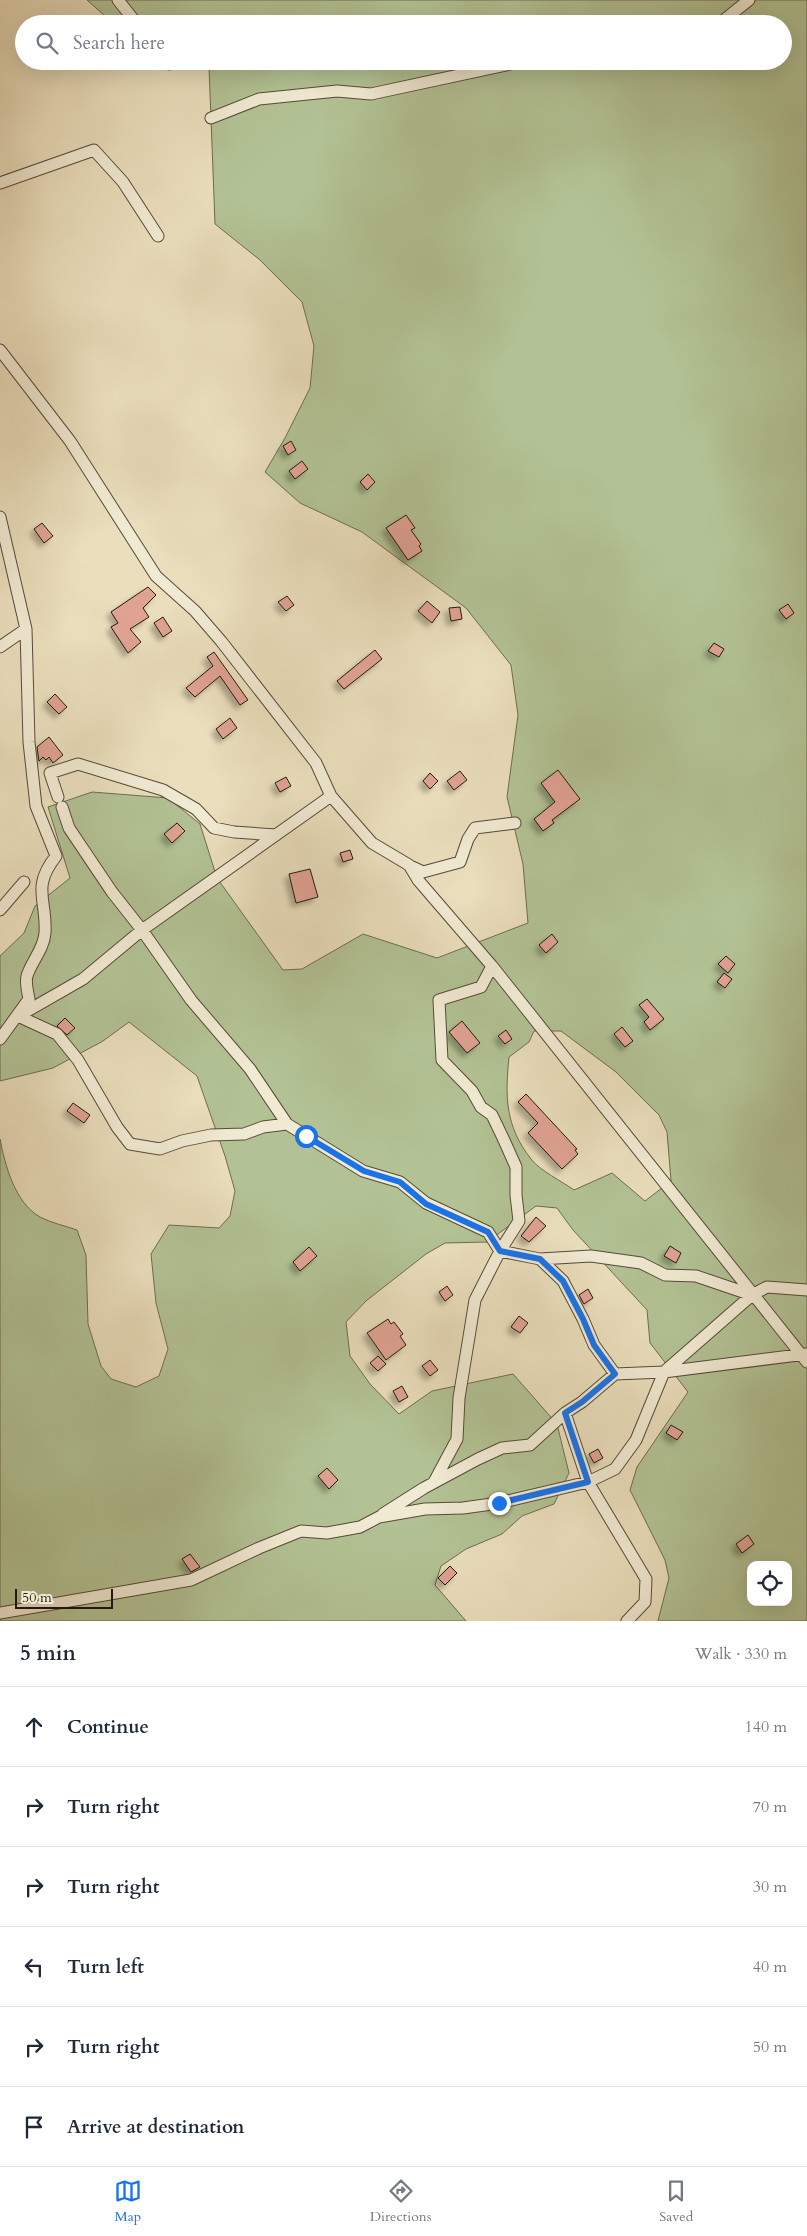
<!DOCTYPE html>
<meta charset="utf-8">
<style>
:root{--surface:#fff;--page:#f2f2f3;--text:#1f2937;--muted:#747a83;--line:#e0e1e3;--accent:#1a73e8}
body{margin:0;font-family:Cardo,serif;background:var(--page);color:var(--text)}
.controls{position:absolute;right:15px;bottom:15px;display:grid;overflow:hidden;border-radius:10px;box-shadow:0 5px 20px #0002}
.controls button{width:45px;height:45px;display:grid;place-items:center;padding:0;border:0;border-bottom:1px solid var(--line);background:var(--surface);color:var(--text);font:25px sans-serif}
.scale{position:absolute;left:15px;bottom:12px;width:98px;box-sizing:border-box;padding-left:5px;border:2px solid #26180e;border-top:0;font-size:14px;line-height:18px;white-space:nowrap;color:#26180e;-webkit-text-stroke:4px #f1ead3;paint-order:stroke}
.stop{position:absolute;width:15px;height:15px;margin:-11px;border:4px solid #1a73e8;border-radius:50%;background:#fff}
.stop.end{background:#1a73e8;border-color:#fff;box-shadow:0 1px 5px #0008}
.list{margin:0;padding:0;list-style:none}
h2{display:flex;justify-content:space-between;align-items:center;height:65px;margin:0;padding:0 20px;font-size:21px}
h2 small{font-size:16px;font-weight:400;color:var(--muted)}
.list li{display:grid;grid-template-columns:32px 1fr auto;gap:15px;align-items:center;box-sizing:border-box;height:80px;padding:0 20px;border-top:1px solid var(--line)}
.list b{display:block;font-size:19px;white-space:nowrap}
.list em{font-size:16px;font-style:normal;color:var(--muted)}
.icon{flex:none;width:28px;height:28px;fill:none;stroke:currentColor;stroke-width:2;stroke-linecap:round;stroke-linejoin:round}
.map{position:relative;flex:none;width:807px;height:1621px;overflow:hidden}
.search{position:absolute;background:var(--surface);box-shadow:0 5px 20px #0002;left:15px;right:15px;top:15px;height:55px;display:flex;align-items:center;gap:12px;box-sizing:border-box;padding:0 18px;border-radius:28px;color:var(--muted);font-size:19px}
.sheet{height:545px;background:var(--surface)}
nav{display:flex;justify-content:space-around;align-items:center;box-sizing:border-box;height:70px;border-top:1px solid var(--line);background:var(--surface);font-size:14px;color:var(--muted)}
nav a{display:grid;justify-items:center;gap:2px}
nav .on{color:var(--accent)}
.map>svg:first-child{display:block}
.green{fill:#b2c294;stroke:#6c6d51;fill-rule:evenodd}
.building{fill:#dfa293;stroke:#26180e;filter:url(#shadow)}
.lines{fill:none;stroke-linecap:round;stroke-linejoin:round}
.street-casing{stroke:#574a3a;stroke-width:13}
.street{stroke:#f1ead3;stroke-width:11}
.route{stroke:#1a73e8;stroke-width:6}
</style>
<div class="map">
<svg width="807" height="1621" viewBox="0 0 807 1621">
<defs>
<filter id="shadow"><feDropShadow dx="-4.5" dy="4.5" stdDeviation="2.5" flood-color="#0004"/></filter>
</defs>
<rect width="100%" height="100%" fill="#eadebc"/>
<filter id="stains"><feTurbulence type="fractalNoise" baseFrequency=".004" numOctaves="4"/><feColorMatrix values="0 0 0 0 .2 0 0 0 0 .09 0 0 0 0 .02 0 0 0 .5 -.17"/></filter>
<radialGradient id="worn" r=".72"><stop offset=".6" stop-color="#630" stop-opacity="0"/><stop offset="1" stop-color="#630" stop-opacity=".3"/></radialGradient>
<!-- green -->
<path class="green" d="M87,0h720v1621h-149l11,-43 -4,-18 -35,-70 7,-23 51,-75 -38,-49 -3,-33 -74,-80 -16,-22 -21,-2 -49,36 -42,1 -19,11 -60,47 -20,21 4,34 20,28 29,30 33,-23 81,-17 44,50 12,49 -15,31 -32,12 -20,18 -36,15 -25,17 -6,19 31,36h-466v-482c5,26 15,64 40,78 11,6 26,9 37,13l9,25 2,69 13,42 10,13 25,8 23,-11 9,-27 -12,-46 -5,-49 18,-29 50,3 11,-12 5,-25 -10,-35 -28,-80 -68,-54 -26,19 -50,27 -53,13v-125l24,-23 11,-27 35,-28 -22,-71 44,-15 76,6 32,26 17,54 66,92 19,-1 61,-35 74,24 91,-35 -5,-59 -16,-67 11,-82 -7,-50 -45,-57 -104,-76 -62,-29 -35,-31 20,-34 25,-50 4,-42 -12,-44 -42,-42 -45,-36 -6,-158 -7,-5h581v-37h-669zM534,1031h27l55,41 43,43 8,17 4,49 -26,20 -33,-28 -38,17c-11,-8 -35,-20 -43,-31 -26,-33 -26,-63 -22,-102l20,-15zM751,1565h37v37h-37z"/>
<!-- building -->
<path class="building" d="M291,441l5,9 -8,5 -5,-9z
M302,461l6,8 -13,10 -6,-8z
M368,474l7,8 -8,8 -7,-8z
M406,515l9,13 -4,2 10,14 -2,2 3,5 -14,9 -22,-32z
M42,523l11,13 -9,7 -10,-14z
M148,587l8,8 -13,13 6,9 -19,12 11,13 -13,11 -17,-26 7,-4 -7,-11z
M287,596l7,9 -8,6 -8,-9z
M427,601l13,11 -8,11 -14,-12z
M788,604l6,9 -8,6 -7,-9z
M460,607l2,12 -11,2 -2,-13z
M163,617l9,14 -9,6 -9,-14z
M714,643l10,6 -5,8 -11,-6z
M375,650l7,9 -38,30 -7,-8z
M214,652l34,48 -8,5 -20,-29 -25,21 -9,-9 27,-22 -6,-9z
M55,694l12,13 -8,7 -12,-12z
M230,718l7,10 -14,11 -7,-10z
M49,737l14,18 -10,8 -4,-6 -3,3 -3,-3 -4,4 -2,-14z
M558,770l22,29 -28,21 2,3 -11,8 -9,-12 21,-17 -14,-19z
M460,771l7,9 -13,10 -7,-9z
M430,773l8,8 -8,8 -7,-8z
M286,777l5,9 -11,6 -5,-9z
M177,823l8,8 -13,12 -8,-9z
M350,850l3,9 -10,3 -3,-9z
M310,869l8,28 -22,6 -7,-29z
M552,934l6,8 -12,11 -7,-8z
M726,956l9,8 -7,9 -10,-9z
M724,973l8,6 -7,9 -8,-6z
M647,999l17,20 -14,11 -6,-8 5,-5 -10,-12z
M65,1018l10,10 -8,7 -10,-9z
M462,1021l18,22 -13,10 -18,-21z
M622,1027l11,14 -8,6 -11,-13z
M506,1030l6,9 -7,5 -7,-8z
M526,1094l51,55 -2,1 3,4 -16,15 -34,-36 10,-10 -20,-21z
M73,1103l17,12 -6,8 -17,-12z
M536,1217l10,9 -17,16 -8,-6z
M670,1246l11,7 -5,10 -12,-7z
M309,1247l8,9 -17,15 -7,-9z
M447,1286l6,9 -8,6 -6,-9z
M588,1289l5,9 -9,6 -5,-9z
M519,1316l9,7 -8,10 -9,-6z
M388,1319l3,5 3,-2 9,12 -3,2 6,9 -20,15 -19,-27z
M378,1356l8,8 -8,7 -8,-8z
M430,1360l8,10 -8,6 -8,-10z
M402,1386l6,11 -9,5 -6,-11z
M671,1425l12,7 -6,8 -11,-7z
M598,1449l5,9 -9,5 -5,-9z
M327,1468l11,12 -9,9 -11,-13z
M748,1535l6,9 -12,9 -6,-9z
M190,1554l10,13 -9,5 -9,-13z
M450,1566l7,7 -12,12 -7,-7z"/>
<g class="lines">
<defs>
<path id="street" d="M118,0l19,24
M719,24l30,-24
M167,61l2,3
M211,118l48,-19 78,-8 34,3 153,-33
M0,183l94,-33 29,32 35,54
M0,350l70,91 86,135 39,35 26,30 95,122 15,33 41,47 37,22 9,15 74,86 315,396
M0,517l26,112 3,113 7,64 20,50c-25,32 -9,43 -11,77 -1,16 -14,29 -18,43 -2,7 1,17 2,23l-29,40
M0,647l26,-18
M58,797l-8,-24 28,-9 85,26 33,19 18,19 20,4 42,3
M62,807l7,21 43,64 30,38 49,70 59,69 37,55
M410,866l13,6 37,-10 8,-23 7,-11 40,-5
M0,910l24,-28
M22,1014l61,-35 59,-49 189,-134
M18,1016l39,18 21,26 39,67 13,17 30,5 22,-8 29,-6 33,-1 19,-7 24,-3 76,47 37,11 26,21 62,29 12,19 40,8 51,-3 50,7 24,12 31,1 56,19
M540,1259l23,22 20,38 11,26 21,29
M565,1413l23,69 58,97 -1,23 -18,19
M434,1482l23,-43 2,-41 16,-98 25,-49 19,-30 -3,-26v-28l-13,-29 -11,-23 -11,-8 -9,-16 -30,-31 -3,-60 42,-13 11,-21
M383,1514l41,-26 54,-29 24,-11 28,-3 35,-32 17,-11 33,-28 49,-2 88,-77 15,-8 40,3
M0,1613l191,-33 68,-32 42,-17 26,2 33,-6 19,-10 46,-8 38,-1 36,-5 89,-21 27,-13 21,-29 28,-68 142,-18"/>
</defs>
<!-- street casing -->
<use href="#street" class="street-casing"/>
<!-- street -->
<use href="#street" class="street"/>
</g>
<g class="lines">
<!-- route -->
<path class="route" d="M306,1136l58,35 36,11 26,22 62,28 12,19 40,8 23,22 20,38 11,26 21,29 -33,28 -17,11 23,69 -89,21"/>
</g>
<rect width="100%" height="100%" filter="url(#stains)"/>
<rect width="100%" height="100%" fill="url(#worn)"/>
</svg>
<div class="controls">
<button><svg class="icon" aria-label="locate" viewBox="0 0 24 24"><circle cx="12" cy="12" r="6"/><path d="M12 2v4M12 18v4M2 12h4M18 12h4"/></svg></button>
</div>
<div class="scale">50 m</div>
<div class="stop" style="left:306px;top:1136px"></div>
<div class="stop end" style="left:499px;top:1503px"></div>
<div class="search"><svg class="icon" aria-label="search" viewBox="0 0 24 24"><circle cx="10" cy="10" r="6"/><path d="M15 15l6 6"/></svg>Search here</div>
</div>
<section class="sheet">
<h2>5 min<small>Walk · 330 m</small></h2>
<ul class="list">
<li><svg class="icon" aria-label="ahead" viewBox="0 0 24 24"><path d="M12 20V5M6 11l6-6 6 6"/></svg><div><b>Continue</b></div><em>140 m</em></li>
<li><svg class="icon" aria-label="right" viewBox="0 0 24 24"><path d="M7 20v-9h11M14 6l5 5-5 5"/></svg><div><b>Turn right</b></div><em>70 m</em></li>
<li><svg class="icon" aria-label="right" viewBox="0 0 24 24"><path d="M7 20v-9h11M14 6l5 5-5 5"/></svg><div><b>Turn right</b></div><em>30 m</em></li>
<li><svg class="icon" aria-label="left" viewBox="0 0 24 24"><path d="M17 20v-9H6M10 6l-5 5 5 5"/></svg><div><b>Turn left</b></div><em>40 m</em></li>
<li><svg class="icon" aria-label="right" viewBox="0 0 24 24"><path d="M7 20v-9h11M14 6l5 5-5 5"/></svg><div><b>Turn right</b></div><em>50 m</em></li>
<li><svg class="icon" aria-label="arrive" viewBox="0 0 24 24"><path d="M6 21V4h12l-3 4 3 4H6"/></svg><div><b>Arrive at destination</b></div></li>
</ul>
</section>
<nav>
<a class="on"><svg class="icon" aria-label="map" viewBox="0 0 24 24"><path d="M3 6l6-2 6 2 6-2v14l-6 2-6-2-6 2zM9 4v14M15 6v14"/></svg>Map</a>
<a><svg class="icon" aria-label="directions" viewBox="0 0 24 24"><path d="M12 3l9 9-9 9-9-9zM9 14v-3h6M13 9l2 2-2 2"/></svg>Directions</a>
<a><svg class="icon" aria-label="saved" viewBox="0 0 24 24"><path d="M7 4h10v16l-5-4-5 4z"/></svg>Saved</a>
</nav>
